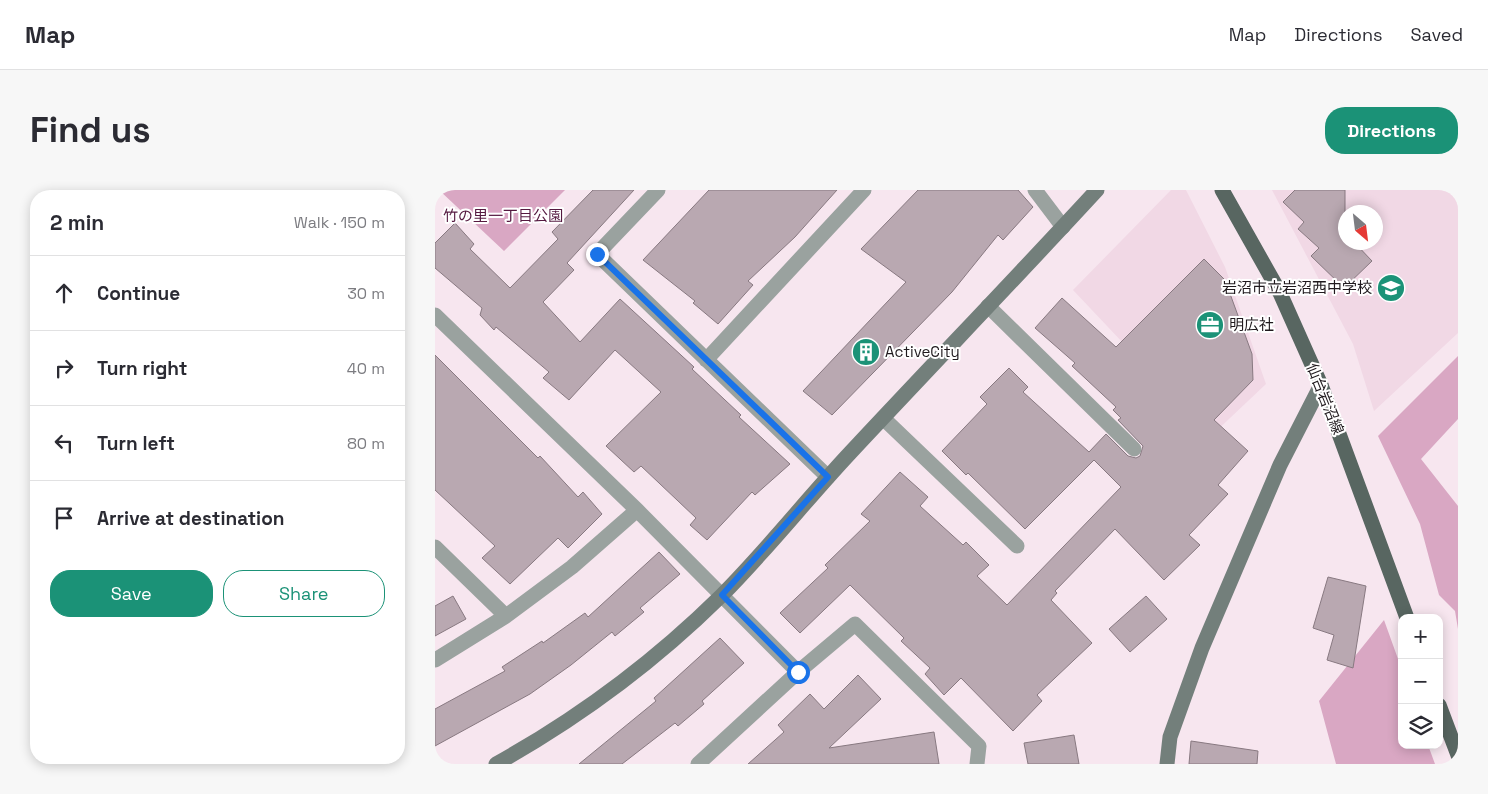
<!DOCTYPE html>
<meta charset="utf-8">
<style>
:root{--surface:#fff;--page:#f7f7f7;--text:#2b2b33;--muted:#7c7c81;--line:#e1e1e2;--accent:#1b9277}
body{margin:0;font-family:"Space Grotesk","Noto Sans JP",sans-serif;background:var(--page);color:var(--text)}
.controls{position:absolute;right:15px;bottom:15px;display:grid;overflow:hidden;border-radius:10px;box-shadow:0 2px 12px #0003}
.controls button{width:45px;height:45px;display:grid;place-items:center;padding:0;border:0;border-bottom:1px solid var(--line);background:var(--surface);color:var(--text);font:25px sans-serif}
.compass{position:absolute;left:903px;top:15px;width:45px;height:45px;border-radius:50%;background:var(--surface);box-shadow:0 2px 12px #0003;rotate:152deg}
.stop{position:absolute;width:15px;height:15px;margin:-11px;border:4px solid #1a73e8;border-radius:50%;background:#fff}
.stop.end{background:#1a73e8;border-color:#fff;box-shadow:0 1px 5px #0008}
.list{margin:0;padding:0;list-style:none}
h2{display:flex;justify-content:space-between;align-items:center;height:65px;margin:0;padding:0 20px;font-size:21px}
h2 small{font-size:16px;font-weight:400;color:var(--muted)}
.list li{display:grid;grid-template-columns:32px 1fr auto;gap:15px;align-items:center;box-sizing:border-box;height:75px;padding:0 20px;border-top:1px solid var(--line)}
.list b{display:block;font-size:19px;white-space:nowrap}
.list em{font-size:16px;font-style:normal;color:var(--muted)}
.actions{display:flex;gap:10px;padding:15px 20px}
.actions a{flex:1;padding:11px 0;border:1px solid var(--accent);border-radius:20px;text-align:center;font-size:18px;color:var(--accent)}
.actions .main{background:var(--accent);color:#fff}
.icon{flex:none;width:28px;height:28px;fill:none;stroke:currentColor;stroke-width:2;stroke-linecap:round;stroke-linejoin:round}
.map{position:relative;flex:none;width:1023px;height:574px;overflow:hidden;border-radius:20px}
header{display:flex;align-items:center;gap:30px;box-sizing:border-box;height:70px;padding:0 25px;background:var(--surface);border-bottom:1px solid var(--line)}
header strong{font-size:24px}
nav{display:flex;gap:28px;margin-inline-start:auto;font-size:18px}
.intro{display:flex;align-items:center;justify-content:space-between;box-sizing:border-box;height:120px;padding:0 30px}
h1{margin:0;font-size:35px}
.button{padding:12px 22px;border-radius:20px;background:var(--accent);color:#fff;font-size:18px;font-weight:700}
main{display:flex;gap:30px;padding:0 30px}
aside{flex:1;background:var(--surface);border-radius:20px;box-shadow:0 2px 12px #0003}
.map>svg:first-child{display:block}
.built{fill:#f1d8e5;fill-rule:evenodd}
.green{fill:#d9a7c3}
.building{fill:#b9a8b1;stroke:#887981}
.lines{fill:none;stroke-linecap:round;stroke-linejoin:round}
.street{stroke:#9aa29f;stroke-width:15}
.secondary{stroke:#737f7b;stroke-width:15}
.primary{stroke:#586661;stroke-width:15}
.route{stroke:#1a73e8;stroke-width:6}
.labels{text-anchor:middle;stroke-width:4;stroke-linejoin:round;paint-order:stroke}
.park-label{font-size:15px;fill:#551940;stroke:#fff}
.poi-label{font-size:15px;fill:#1f191d;stroke:#fff;text-anchor:start}
.street-label{font-size:15px;fill:#1f191d;stroke:#fff}
</style>
<header>
<strong>Map</strong>
<nav><a>Map</a><a>Directions</a><a>Saved</a></nav>
</header>
<div class="intro"><h1>Find us</h1><a class="button">Directions</a></div>
<main>
<aside>
<h2>2 min<small>Walk · 150 m</small></h2>
<ul class="list">
<li><svg class="icon" aria-label="ahead" viewBox="0 0 24 24"><path d="M12 20V5M6 11l6-6 6 6"/></svg><div><b>Continue</b></div><em>30 m</em></li>
<li><svg class="icon" aria-label="right" viewBox="0 0 24 24"><path d="M7 20v-9h11M14 6l5 5-5 5"/></svg><div><b>Turn right</b></div><em>40 m</em></li>
<li><svg class="icon" aria-label="left" viewBox="0 0 24 24"><path d="M17 20v-9H6M10 6l-5 5 5 5"/></svg><div><b>Turn left</b></div><em>80 m</em></li>
<li><svg class="icon" aria-label="arrive" viewBox="0 0 24 24"><path d="M6 21V4h12l-3 4 3 4H6"/></svg><div><b>Arrive at destination</b></div></li>
</ul>
<div class="actions"><a class="main">Save</a><a>Share</a></div>
</aside>
<div class="map">
<svg width="1023" height="574" viewBox="0 0 1023 574">
<rect width="100%" height="100%" fill="#f7e6ef"/>
<!-- built -->
<path class="built" d="M736,0h15l39,77 41,117 -55,52 -138,-146z
M837,0h186v143l-84,78 -21,-67zM911,22h30v30h-30z"/>
<!-- green -->
<path class="green" d="M4,0h126l-61,61z
M1023,166v63l-37,40 37,47v123l-3,-18 -16,-16 -19,-71 -42,-88z
M949,430l18,50v75h26l7,19h-99l-17,-63z"/>
<!-- building -->
<path class="building" d="M158,0h41l-67,73 7,7 -31,32 37,40 40,-43 74,68 -2,2 49,46 -2,2 51,47 -35,31 -3,-3 -45,48 -17,-15 6,-7 -55,-52 -7,6 -28,-26 55,-54 -46,-42 -46,50 -26,-22 6,-6 -53,-45 -2,3 -14,-15 2,-7 -47,-40v-25l20,-20 19,21 -4,5 40,39 48,-49 -6,-7z
M274,0h128l-42,47 -47,44 5,4 -35,39 -25,-21 2,-2 -52,-41z
M483,0h100l15,17 -30,33 -5,-5 -46,57 -120,123 -29,-24 103,-109 -45,-33z
M860,0h50v52h9l18,19 -28,27 -33,-32 8,-8 -21,-19 6,-7 -21,-20z
M769,69l21,21 27,74 1,26 -39,40 34,31 -30,34 10,9 -39,41 11,10 -36,35 -49,-51 -60,62 2,2 -6,7 41,43 -55,52 5,6 -29,30 -52,-53 -17,17 -19,-21 5,-6 -29,-27 3,-3 -54,-53 -50,48 -20,-20 48,-45 -3,-3 45,-44 -9,-7 39,-42 28,25 -8,9 43,39 3,-3 23,23 -12,11 30,29 114,-118 -27,-27 -69,69 -57,-56 -2,2 -24,-24 45,-47 -7,-7 29,-29 19,19 -5,5 66,60 17,-18 22,22 8,2 4,-2 3,-10 -25,-26 3,-2 -8,-8 3,-3 -44,-41 3,-3 -40,-35 27,-30 54,49z
M0,165l103,103 2,-2 38,41 5,-5 19,22 -34,34 -10,-10 -48,46 -28,-26 13,-12 -60,-56z
M224,362l21,22 -40,34 4,4 -29,24 -3,-4 -41,33 -41,29 -95,52v-37l70,-38 -3,-4 40,-26 1,2 42,-30 3,4z
M893,387l38,9 -13,82 -26,-8 7,-25 -21,-7z
M18,406l13,23 -31,17v-30z
M711,406l21,23 -37,33 -21,-23z
M285,448l24,25 -42,38 2,3 -26,22 -3,-3 -53,41h-43l77,-63 -2,-3z
M423,485l23,24 -52,49 105,-16 5,32h-191l36,-32 -6,-7 32,-31 14,15z
M639,545l5,29h-51l-4,-21z
M756,551l67,10 -1,13h-68z"/>
<g class="lines">
<!-- street -->
<path class="street" d="M223,0l-61,64 231,223
M600,0l28,37
M553,116l146,143
M0,125l202,195 161,162
M271,170l158,-170
M448,228l134,128
M0,357l71,69
M0,470l71,-44 66,-49 65,-57
M263,574l100,-92 57,-48 124,122 -2,18"/>
<!-- secondary -->
<path class="secondary" d="M61,574c81,-45 159,-103 225,-168 45,-45 85,-96 129,-143 82,-88 165,-174 247,-263
M732,574l3,-27 32,-89 78,-183 41,-80"/>
<!-- primary -->
<path class="primary" d="M787,0l58,103 41,92 86,233
M1004,515l19,50"/>
</g>
<g class="lines">
<!-- route -->
<path class="route" d="M162,64l231,223 -106,118 76,77"/>
</g>
<!-- icons -->
<defs>
<symbol id="school-disc" viewBox="-11 -11 22 22"><circle r="9.5" fill="#1b9277" stroke="#fff"/><path d="M0-5L7-2L0 1L-7-2ZM-4 1L0 2.5L4 1V4Q0 6-4 4Z" fill="#fff"/></symbol>
<symbol id="office-disc" viewBox="-11 -11 22 22"><circle r="9.5" fill="#1b9277" stroke="#fff"/><path d="M-6-3h4V-5.5h4V-3h4V5H-6ZM-1-4.5V-3h2v-1.5ZM-6 0V1H6V0Z" fill="#fff"/></symbol>
<symbol id="building-disc" viewBox="-11 -11 22 22"><circle r="9.5" fill="#1b9277" stroke="#fff"/><path d="M-4-6H4V6H1V3H-1V6H-4ZM-2.5-4.3h1.7v1.8h-1.7ZM.8-4.3h1.7v1.8H.8ZM-2.5-1h1.7V.8h-1.7ZM.8-1h1.7V.8H.8Z" fill="#fff"/></symbol>
</defs>
<g fill-rule="evenodd">
<use href="#school-disc" x="940" y="82" width="32" height="32"/>
<use href="#office-disc" x="759" y="119" width="32" height="32"/>
<use href="#building-disc" x="415" y="146" width="32" height="32"/>
</g>
<g class="labels">
<!-- park labels -->
<g class="park-label">
<text x="68" y="31">竹の里一丁目公園</text>
</g>
<!-- poi labels -->
<g class="poi-label">
<text x="937" y="103" text-anchor="end">岩沼市立岩沼西中学校</text>
<text x="794" y="140">明広社</text>
<text x="450" y="167">ActiveCity</text>
</g>
<!-- street labels -->
<g class="street-label">
<text transform="translate(890 209) rotate(68)" y="5">仙台岩沼線</text>
</g>
</g>
</svg>
<div class="controls">
<button>+</button>
<button>−</button>
<button><svg class="icon" aria-label="layers" viewBox="0 0 24 24"><path d="M12 4l9 5-9 5-9-5zM3 14l9 5 9-5"/></svg></button>
</div>
<svg class="compass" viewBox="-18 -18 36 36"><path d="M0-13l5 13h-10z" fill="#e53935"/><path d="M0 13l5-13h-10z" fill="#7c7c81"/></svg>
<div class="stop" style="left:363px;top:482px"></div>
<div class="stop end" style="left:162px;top:64px"></div>
</div>
</main>
